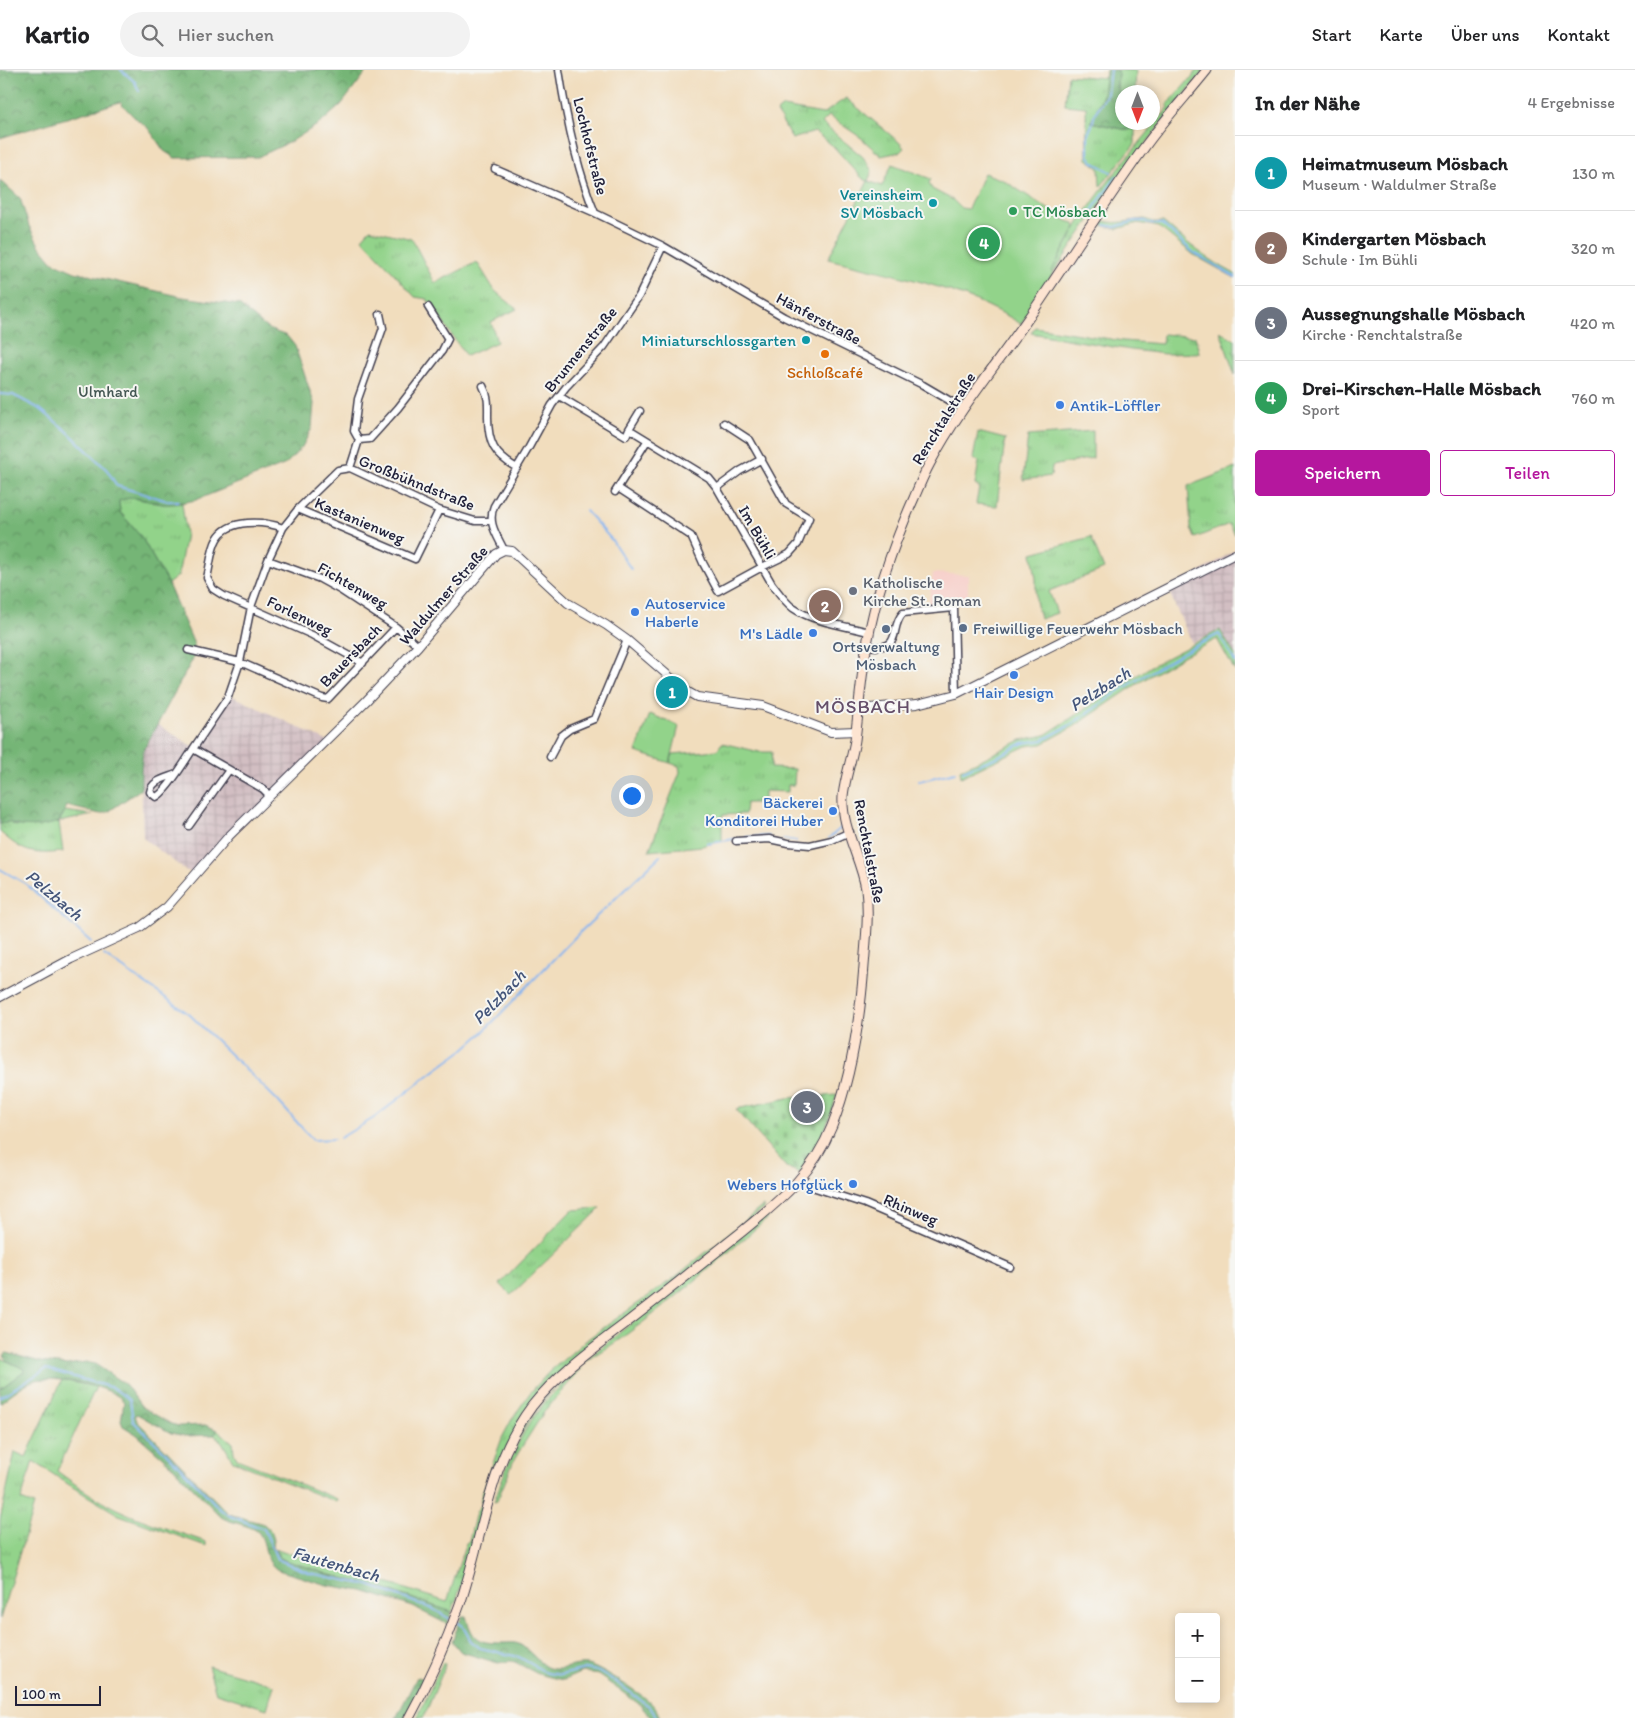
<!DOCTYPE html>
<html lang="de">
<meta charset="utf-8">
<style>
:root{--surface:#fff;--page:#f2f2f2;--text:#202124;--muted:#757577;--line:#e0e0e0;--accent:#b5179e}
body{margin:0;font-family:Itim,sans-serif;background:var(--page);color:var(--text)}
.controls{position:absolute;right:15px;bottom:15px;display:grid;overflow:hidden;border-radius:5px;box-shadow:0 2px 8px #0003}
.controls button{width:45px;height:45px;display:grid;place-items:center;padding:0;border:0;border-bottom:1px solid var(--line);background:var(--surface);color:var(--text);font:25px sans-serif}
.compass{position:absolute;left:1115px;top:15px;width:45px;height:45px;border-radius:50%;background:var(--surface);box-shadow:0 2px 8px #0003;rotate:180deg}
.scale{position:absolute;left:15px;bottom:12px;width:86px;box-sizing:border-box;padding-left:5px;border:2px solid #22223b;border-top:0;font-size:14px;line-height:18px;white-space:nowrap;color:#22223b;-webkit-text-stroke:4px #f6f6f2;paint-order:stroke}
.you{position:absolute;left:631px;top:725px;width:18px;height:18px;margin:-12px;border:4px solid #fff;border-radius:50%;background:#1a73e8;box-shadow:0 0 0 8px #1a73e833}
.badge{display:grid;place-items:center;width:32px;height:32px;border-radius:50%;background:var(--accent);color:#fff;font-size:16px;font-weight:700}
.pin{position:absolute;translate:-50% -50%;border:2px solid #fff;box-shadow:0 1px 5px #0006}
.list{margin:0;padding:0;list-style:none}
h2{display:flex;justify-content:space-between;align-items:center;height:65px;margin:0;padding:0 20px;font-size:21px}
h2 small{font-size:16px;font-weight:400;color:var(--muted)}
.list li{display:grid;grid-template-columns:32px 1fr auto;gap:15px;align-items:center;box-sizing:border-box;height:75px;padding:0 20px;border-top:1px solid var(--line)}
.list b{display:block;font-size:19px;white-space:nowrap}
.list p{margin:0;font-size:16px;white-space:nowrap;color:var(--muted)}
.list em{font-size:16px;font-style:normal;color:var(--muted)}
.actions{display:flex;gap:10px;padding:15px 20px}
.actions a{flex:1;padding:11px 0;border:1px solid var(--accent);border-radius:5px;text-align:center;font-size:18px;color:var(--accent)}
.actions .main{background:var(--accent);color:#fff}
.icon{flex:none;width:28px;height:28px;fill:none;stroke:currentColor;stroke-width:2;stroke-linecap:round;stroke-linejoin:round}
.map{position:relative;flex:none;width:1235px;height:1648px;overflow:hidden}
header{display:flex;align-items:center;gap:30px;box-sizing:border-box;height:70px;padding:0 25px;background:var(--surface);border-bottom:1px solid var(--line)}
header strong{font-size:24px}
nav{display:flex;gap:28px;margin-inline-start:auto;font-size:18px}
.search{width:350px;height:45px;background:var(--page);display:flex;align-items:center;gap:12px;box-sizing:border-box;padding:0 18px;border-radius:28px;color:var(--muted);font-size:19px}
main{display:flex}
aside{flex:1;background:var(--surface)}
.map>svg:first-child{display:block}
.built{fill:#f7d0cb}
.industrial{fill:url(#industrial-grid)}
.grass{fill:url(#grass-tufts);stroke:#5a7a62}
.forest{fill:url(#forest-crowns);stroke:#4c6c58}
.cemetery{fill:url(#cemetery-stones);stroke:#5a7a62}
.park{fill:#92d38a;stroke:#5a7a62}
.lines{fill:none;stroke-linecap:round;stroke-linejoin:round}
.stream{stroke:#84b4ef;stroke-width:2}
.minor-casing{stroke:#413e4e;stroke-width:9}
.tertiary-casing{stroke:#413e4e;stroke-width:10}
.secondary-casing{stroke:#413e4e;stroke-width:11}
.minor{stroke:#fff;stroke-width:6}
.tertiary{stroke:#fff;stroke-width:8}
.secondary{stroke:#fde4d1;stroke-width:9}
.culture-dot{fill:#0f9aa8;stroke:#f6f6f2;stroke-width:2}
.leisure-dot{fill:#2e9e5b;stroke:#f6f6f2;stroke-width:2}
.food-dot{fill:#e8710a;stroke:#f6f6f2;stroke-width:2}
.shop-dot{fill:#3f7fe0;stroke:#f6f6f2;stroke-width:2}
.worship-dot{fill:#6b7280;stroke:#f6f6f2;stroke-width:2}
.service-dot{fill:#5c6f8a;stroke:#f6f6f2;stroke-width:2}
.labels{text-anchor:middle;stroke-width:4;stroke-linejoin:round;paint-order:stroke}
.street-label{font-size:16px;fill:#22223b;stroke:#f6f6f2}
.culture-label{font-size:16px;fill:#0d838f;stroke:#f6f6f2;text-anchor:end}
.leisure-label{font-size:16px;fill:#27864d;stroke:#f6f6f2;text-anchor:start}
.food-label{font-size:16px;fill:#c56008;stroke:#f6f6f2}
.park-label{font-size:16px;fill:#445753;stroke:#f6f6f2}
.shop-label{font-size:16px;fill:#366cbe;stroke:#f6f6f2;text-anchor:end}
.worship-label{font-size:16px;fill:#5b616d;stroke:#f6f6f2;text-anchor:start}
.service-label{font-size:16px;fill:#4e5e75;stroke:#f6f6f2;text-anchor:start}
.water-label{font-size:18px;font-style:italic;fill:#44557a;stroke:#f6f6f2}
.quarter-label{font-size:19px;letter-spacing:1px;fill:#654f6a;stroke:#f6f6f2}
</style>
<header>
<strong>Kartio</strong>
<div class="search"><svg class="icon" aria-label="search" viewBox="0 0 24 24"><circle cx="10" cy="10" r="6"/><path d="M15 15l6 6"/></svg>Hier suchen</div>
<nav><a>Start</a><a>Karte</a><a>Über uns</a><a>Kontakt</a></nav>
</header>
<main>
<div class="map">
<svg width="1235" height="1648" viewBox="0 0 1235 1648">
<defs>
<pattern id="industrial-grid" width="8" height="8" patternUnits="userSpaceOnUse" patternTransform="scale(1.25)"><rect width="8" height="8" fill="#d2bec2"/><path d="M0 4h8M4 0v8" fill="none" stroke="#b4a3a8"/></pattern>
<pattern id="grass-tufts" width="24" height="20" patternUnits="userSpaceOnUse" patternTransform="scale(1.25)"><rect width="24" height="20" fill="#92d38a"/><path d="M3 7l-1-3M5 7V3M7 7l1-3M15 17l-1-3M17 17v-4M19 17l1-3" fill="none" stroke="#7eb578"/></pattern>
<pattern id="forest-crowns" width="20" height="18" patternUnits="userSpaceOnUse" patternTransform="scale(1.25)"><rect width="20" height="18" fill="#75b576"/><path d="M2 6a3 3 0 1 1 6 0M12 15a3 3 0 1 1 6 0" fill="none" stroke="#609362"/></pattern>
<pattern id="cemetery-stones" width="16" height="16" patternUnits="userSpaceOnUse" patternTransform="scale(1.25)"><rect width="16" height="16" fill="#92d38a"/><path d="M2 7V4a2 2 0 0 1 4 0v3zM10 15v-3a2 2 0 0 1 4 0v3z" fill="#7eb578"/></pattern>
</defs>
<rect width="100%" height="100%" fill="#f6f6f2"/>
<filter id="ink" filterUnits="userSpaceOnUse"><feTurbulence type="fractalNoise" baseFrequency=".02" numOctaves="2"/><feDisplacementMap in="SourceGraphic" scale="10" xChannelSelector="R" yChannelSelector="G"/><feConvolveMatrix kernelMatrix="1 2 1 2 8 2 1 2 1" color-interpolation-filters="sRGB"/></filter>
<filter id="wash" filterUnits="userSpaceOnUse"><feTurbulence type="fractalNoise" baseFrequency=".0096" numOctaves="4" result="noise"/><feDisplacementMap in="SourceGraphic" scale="20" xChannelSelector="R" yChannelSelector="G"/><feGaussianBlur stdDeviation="1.12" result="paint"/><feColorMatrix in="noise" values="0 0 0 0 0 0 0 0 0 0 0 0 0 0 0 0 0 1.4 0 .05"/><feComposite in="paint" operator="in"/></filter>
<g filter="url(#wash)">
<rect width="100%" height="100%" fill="#f1ddbd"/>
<!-- built -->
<path class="built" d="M933,503l35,2v28l-40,4z"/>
<!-- industrial -->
<path class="industrial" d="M1235,480v105l-15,-25 -28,13 -23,-51z
M231,625l100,48 -100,93 -33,39 -13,-5 -42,-32 -2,-65 2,-22 14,-27 37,23z"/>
<!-- grass -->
<path class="grass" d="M1118,0h18l-1,22h-13v3c-8,-6 -4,-16 -4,-25z
M1198,0h6l-83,105 -68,98 -2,-1c12,-20 22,-41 35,-60 25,-37 55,-70 83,-105l-2,-2z
M1068,5l37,3 -2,17 -12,27 36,8 8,-2v16l-35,43 -1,-19 -12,-9 -1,-52 -21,-2z
M846,28l53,44 5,6 -4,4 -19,4 -21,-19 -31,-21 -7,7 41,34 9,14 -4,10 -5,-2 -30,-33 -18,-14 -23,7 -15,-27 6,-5 40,7z
M1145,149l7,3h11c23,20 45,38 72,52v4l-41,-23 -35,-28 -21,-4 -21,6 -15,-4 2,-4c14,4 26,-1 41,-2z
M370,159l42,10 23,44 42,-21 18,29 22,18 -26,13 6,20 -31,14 -39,-57 -12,-2 -53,-59z
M1035,257l88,14 39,3 1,-10 33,3 3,16 -34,1 -34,-4 -100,-17z
M1220,261l15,9v35z
M1093,361v27l-41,8 -1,10 -28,4 5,-44z
M978,362l27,7 -8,67 -21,-2 3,-17 -4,-2 4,-24 -6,-2z
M1235,398v67l-6,-11 -34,14 -4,-10 -3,-42z
M128,427l35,7 19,-1 4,31 -8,42 -10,8 -26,-46 -22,-26 -1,-11z
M1091,467l13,32 -55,22 8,22 -17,6 -4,-18v-22l-4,-26z
M1220,560l15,25v16l-18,-32 -32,16 -45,27 -65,44 -33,18 -16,2 -65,31 -1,-7 61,-30 24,-5 108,-70z
M722,673l38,9h12l-1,16 24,1 -1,16h-6v7l-24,-1v12h-18l-1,11 -23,1v26l-20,5 -53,5 31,-79 -1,-6 -9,-3 3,-9 44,-4z
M65,741l28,4 -34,7 4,30c-31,3 -39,1 -63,-20v-8l9,-2 7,4 43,-4z
M763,1136v3l-223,184 -56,109h-3v-5l21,-59 10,-19 18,-26 19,-21 40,-34 85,-60z
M601,1138l-90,87 -11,-11 72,-74z
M769,1143l1,3c-46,40 -93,82 -143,118 -10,8 -21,14 -32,21 -16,10 -33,24 -46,39 -20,22 -32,48 -47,73 18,-37 32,-59 61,-89z
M0,1288l25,11 -1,2 -24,18z
M582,1298l-36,41 -23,36 -9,15 -17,41 -3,1c15,-44 34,-88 70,-119 6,-5 11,-12 18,-15z
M62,1310l34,7 -39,84c15,11 31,23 48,32 31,17 68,27 101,39v4l-87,-31 -45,-27 -41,-27 -12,39 13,5 -34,114v-99l15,-68 11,5z
M218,1360l15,13 1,10 3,6 100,40 -1,3 -103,-41 -11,-19 -8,-7z
M480,1436h3l-16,63 -15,43 -77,-26 -48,-12 -20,-7 -21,-6 -7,-4 -4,-9 41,15 4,-1 127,40 19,-59 3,-2 7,-29z
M443,1592l2,2 -1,5 -20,48 -7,1z
M208,1596l66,19 -7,24 -51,-16z"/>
<!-- forest -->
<path class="forest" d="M0,0h368l-27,35 -19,17 -30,19 -34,16 -83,1 -11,-7 -16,-23 -14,-11 -14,-15 -120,36z
M1106,0h12c0,9 -4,19 4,25v27l13,1v5l-8,2 -36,-8 12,-27z
M0,110l20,18 9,28 10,19 14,17 22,10 108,25 56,8 29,24 19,7 8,10 19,57 -2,25 -10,19 -16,17 -90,36c-11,2 -22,5 -33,4 -16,-2 -28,-10 -44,-3l1,11 22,26 26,46 26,60v13l-51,94 -2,22v16l-33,23 -8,2 -33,-8 -8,16c-14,4 -36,8 -50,0l-9,2z
M7,1283l34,9 26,3 19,-3 9,2 31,21 16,22 29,17 8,2 26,-1 13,5 -4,5 -29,1 -14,-3 -34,-19 -2,1 2,6 92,93 35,10 8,8 2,8 -1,7 6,10 7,4 21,6 20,7 48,12 77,26 -5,12 -34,-17 -51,-16 -35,-6 -49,-15c-16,-10 -10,-26 -20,-38 -7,-7 -28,-9 -37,-15l-52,-54 -33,-29 -13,-8 -2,-5 3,-19c-10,-16 -70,-26 -88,-22 -12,3 -26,15 -36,23v-14l24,-18v-2l-18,-9 -2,-5z
M462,1546h4c7,25 12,27 38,27 5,0 10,-1 15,1 11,6 22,22 30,24 13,4 25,-5 38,-3 10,1 55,29 63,37 5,4 8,10 10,16h-9l-12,-14 -41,-29 -16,-3 -18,8 -6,-1 -20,-5 -23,-12 -5,-1 -12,2 -37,-11 -9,-11z
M417,1607l8,2 -19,39h-10z"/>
<!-- cemetery -->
<path class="cemetery" d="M837,1025l-14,40 -8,17 -15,21 -14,-6 -50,-58 52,-11z"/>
<!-- park -->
<path class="park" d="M892,94l39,15 -2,4 3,6 21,11 8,8 7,1 16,-36 19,7 64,41 7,2 2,4 -25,45 2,1 -32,51c-58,-37 -128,-49 -193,-65l40,-78 14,5z
M650,644l29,12 -9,37 -34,-11z"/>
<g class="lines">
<!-- stream -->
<path class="stream" d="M121,0l14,12 4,9
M1110,0l-3,24 -12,19 -3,12 -4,9v21l5,7 18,10
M1090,143l27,-37
M1105,155l10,2 20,-6h10l5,3h12l31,28 42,25
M0,324l13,1 27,14 27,22 40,39 10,16 51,15h10
M586,441l25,28 20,30
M963,701l36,-15 24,-13 20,-3 29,-16 50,-35 62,-37 35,-18 16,28
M919,711l36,-9
M746,767l23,-1
M829,768l12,-10v-3
M783,769l13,2
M707,774l27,-5
M0,799l26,15 65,58
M104,885l85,59 87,85 37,41 21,-1
M340,1068l34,-20 60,-47 29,-21 18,-16 95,-98 84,-80
M0,1327l46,-28 67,19 17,12 3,21 50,49 38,40 9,6 34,13 13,30 33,14 58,12 65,24 17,10
M457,1552l5,3 9,16 9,7 39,9 28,16 14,2 24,-6 12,2 22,13 31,23 7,11"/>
</g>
</g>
<g filter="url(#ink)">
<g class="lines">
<defs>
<path id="minor" d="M559,0c7,46 18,100 36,143l68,33 121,71 139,68 41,24
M495,99l100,44
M483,316c6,11 5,19 5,31 0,26 6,38 29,51
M559,326l67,40 3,-7 80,49 8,10 55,96c7,9 13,18 21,24 20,14 53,18 76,24
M629,359l11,-18
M359,370l11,-1 28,-31 44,-57 6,-12 -20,-32
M350,398l9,-28 -5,-9 4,-32 25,-71 -3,-14
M618,418l73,48 12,27 15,28 44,-24 27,-13 9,-10 11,-26 -23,-14 -36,-64 -26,-17
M717,418l23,-17 22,-12
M615,422l32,-51
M298,439l117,50 24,-49
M283,458c-19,-7 -54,-10 -66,11 -6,10 -7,27 -10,39l6,11 11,7 88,39 51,28
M504,480c-7,-15 -17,-27 -10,-44l34,-57 24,-44 14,-18 38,-40 35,-51 24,-50
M268,490l52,19 20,11 56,37 22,19
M867,576c38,5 21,-17 36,-33l51,-5 2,86
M188,580l52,12 82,36 6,1 68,-72
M550,687l11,-21 9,-7 24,-10 33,-79
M176,704c-9,4 -24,6 -26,18l6,5c10,-4 30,-37 37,-48
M270,726l-7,-7 -70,-40 35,-52 12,-35 11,-55 17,-47 15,-32 15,-19 40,-39 12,-2 89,42 36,11h16
M189,756l40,-56
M736,771l33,-2 19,4 22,2 22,-5 18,-8
M800,1110l6,5 59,19 145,63"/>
<path id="tertiary" d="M858,639l59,-5 39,-10 279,-140
M0,927l71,-38 68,-31 28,-21 62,-71 137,-135 52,-55 78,-92 8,-4 8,1 56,52 38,22 21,15 59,51 11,6 66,9 68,26 25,-1"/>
<path id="secondary" d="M409,1648c20,-36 37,-75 51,-114 23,-67 28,-140 72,-198 26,-33 60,-57 94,-83 38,-29 75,-59 113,-89 40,-33 73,-58 93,-108 20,-50 28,-107 32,-160 2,-25 5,-51 2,-77 -5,-31 -25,-61 -23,-93 2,-19 9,-37 12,-56 4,-32 6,-64 12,-96 9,-51 26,-99 47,-146 5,-12 10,-24 16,-35 30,-57 73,-106 108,-159 36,-53 71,-108 108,-159 19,-26 41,-50 61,-75"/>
</defs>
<!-- minor casing -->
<use href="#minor" class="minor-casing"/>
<!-- tertiary casing -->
<use href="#tertiary" class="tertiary-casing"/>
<!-- secondary casing -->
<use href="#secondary" class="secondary-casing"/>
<!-- minor -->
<use href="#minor" class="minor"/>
<!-- tertiary -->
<use href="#tertiary" class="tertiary"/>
<!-- secondary -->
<use href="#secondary" class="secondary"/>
</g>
</g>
<!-- markers -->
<g class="culture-dot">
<circle cx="933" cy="133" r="5"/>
<circle cx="806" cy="270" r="5"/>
</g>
<circle class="leisure-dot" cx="1013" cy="141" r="5"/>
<circle class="food-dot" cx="825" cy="284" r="5"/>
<g class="shop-dot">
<circle cx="1060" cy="335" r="5"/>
<circle cx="635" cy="542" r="5"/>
<circle cx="813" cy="563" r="5"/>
<circle cx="1014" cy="605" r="5"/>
<circle cx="833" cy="741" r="5"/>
<circle cx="853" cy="1114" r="5"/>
</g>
<circle class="worship-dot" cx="853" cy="521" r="5"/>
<g class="service-dot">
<circle cx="963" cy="558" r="5"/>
<circle cx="886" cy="559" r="5"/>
</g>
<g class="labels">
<!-- street labels -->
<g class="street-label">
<text transform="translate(591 76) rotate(76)" y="6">Lochhofstraße</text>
<text transform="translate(819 248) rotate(28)" y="6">Hänferstraße</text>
<text transform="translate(580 279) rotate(-51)" y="6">Brunnenstraße</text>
<text transform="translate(943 348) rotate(-58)" y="6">Renchtalstraße</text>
<text transform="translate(417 412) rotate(22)" y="6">Großbühndstraße</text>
<text transform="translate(360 450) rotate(23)" y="6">Kastanienweg</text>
<text transform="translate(758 462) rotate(60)" y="6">Im Bühli</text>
<text transform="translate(353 515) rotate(30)" y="6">Fichtenweg</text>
<text transform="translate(443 525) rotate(-49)" y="6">Waldulmer Straße</text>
<text transform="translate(300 545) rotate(26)" y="6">Forlenweg</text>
<text transform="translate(350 585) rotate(-46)" y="6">Bauersbach</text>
<text transform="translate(870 781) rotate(79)" y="6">Renchtalstraße</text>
<text transform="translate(911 1139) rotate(23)" y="6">Rhinweg</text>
</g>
<!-- culture labels -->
<g class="culture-label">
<text x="923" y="130">Vereinsheim<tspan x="923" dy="18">SV Mösbach</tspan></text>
<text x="796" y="276">Miniaturschlossgarten</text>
</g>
<!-- leisure labels -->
<g class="leisure-label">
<text x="1023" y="147">TC Mösbach</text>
</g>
<!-- food labels -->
<g class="food-label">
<text x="825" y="308">Schloßcafé</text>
</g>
<!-- park labels -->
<g class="park-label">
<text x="108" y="327">Ulmhard</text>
</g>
<!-- shop labels -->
<g class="shop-label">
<text x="1070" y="341" text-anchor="start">Antik-Löffler</text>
<text x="645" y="539" text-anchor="start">Autoservice<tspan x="645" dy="18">Haberle</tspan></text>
<text x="803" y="569">M's Lädle</text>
<text x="1014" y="628" text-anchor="middle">Hair Design</text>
<text x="823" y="738">Bäckerei<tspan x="823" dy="18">Konditorei Huber</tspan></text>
<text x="843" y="1120">Webers Hofglück</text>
</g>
<!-- worship labels -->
<g class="worship-label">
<text x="863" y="518">Katholische<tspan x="863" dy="18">Kirche St. Roman</tspan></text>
</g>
<!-- service labels -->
<g class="service-label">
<text x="973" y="564">Freiwillige Feuerwehr Mösbach</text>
<text x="886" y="582" text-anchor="middle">Ortsverwaltung<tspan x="886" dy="18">Mösbach</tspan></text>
</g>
<!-- water labels -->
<g class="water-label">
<text transform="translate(1100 619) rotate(-32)" y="6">Pelzbach</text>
<text transform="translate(54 825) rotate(40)" y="6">Pelzbach</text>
<text transform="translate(499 927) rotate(-46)" y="6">Pelzbach</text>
<text transform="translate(336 1494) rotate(16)" y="6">Fautenbach</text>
</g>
<!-- quarter labels -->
<g class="quarter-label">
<text x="863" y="643">MÖSBACH</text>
</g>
</g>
</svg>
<div class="controls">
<button>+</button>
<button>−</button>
</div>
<svg class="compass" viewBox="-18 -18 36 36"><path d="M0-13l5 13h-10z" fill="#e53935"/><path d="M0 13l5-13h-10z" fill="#757577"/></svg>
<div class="scale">100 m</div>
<div class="you"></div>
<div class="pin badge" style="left:672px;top:622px;background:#0f9aa8">1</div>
<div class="pin badge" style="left:825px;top:536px;background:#8d6e63">2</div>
<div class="pin badge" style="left:807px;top:1037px;background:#6b7280">3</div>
<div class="pin badge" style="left:984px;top:173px;background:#2e9e5b">4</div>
</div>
<aside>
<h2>In der Nähe<small>4 Ergebnisse</small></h2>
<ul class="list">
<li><span class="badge" style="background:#0f9aa8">1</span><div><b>Heimatmuseum Mösbach</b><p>Museum · Waldulmer Straße</p></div><em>130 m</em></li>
<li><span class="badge" style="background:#8d6e63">2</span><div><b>Kindergarten Mösbach</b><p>Schule · Im Bühli</p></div><em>320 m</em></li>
<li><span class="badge" style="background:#6b7280">3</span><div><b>Aussegnungshalle Mösbach</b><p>Kirche · Renchtalstraße</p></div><em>420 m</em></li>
<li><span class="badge" style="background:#2e9e5b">4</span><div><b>Drei-Kirschen-Halle Mösbach</b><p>Sport</p></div><em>760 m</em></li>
</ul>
<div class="actions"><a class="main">Speichern</a><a>Teilen</a></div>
</aside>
</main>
